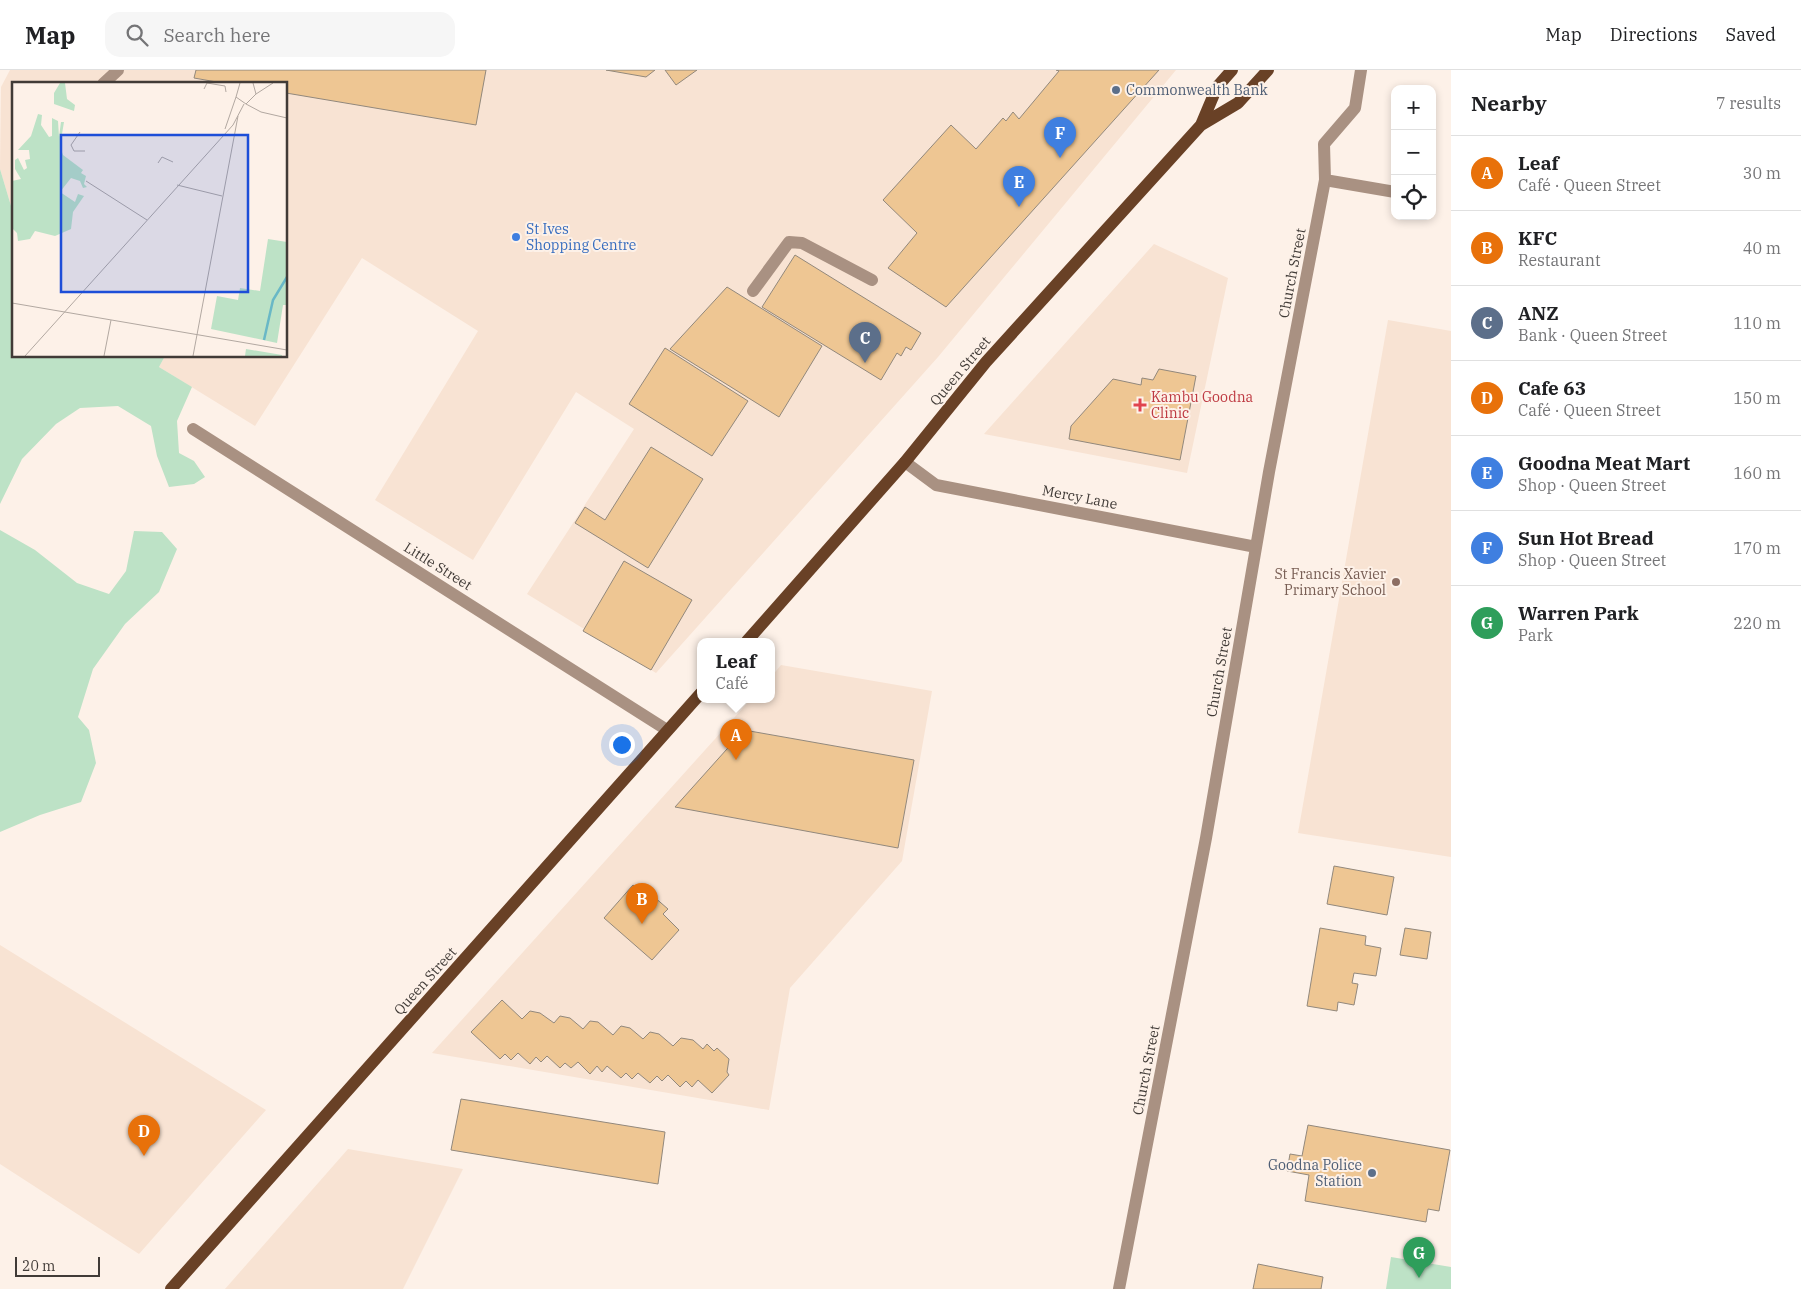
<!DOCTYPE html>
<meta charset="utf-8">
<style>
:root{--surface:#fff;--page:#f6f6f6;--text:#202124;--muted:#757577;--line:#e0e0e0;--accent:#2563eb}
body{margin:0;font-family:"IBM Plex Serif",serif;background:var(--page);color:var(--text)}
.controls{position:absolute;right:15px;top:15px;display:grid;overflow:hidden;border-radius:10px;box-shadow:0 2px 8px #0003}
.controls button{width:45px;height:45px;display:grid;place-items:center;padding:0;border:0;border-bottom:1px solid var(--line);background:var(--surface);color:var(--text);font:25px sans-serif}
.scale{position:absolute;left:15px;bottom:12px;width:85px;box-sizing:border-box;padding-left:5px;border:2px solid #413b37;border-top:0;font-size:14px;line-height:18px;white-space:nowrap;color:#413b37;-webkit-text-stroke:4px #fdf1e8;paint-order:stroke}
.you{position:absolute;left:621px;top:674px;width:18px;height:18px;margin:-12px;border:4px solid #fff;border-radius:50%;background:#1a73e8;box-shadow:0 0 0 8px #1a73e833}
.badge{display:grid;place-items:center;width:32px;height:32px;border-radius:50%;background:var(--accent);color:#fff;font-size:16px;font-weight:700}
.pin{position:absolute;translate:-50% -41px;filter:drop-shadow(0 1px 2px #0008)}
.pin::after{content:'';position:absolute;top:26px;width:18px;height:15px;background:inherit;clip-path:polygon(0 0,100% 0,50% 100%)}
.popup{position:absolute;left:697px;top:568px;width:78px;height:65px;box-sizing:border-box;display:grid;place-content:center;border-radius:10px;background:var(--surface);filter:drop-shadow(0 1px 4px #0005);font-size:16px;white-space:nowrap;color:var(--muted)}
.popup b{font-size:19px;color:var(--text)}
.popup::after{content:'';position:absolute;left:50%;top:100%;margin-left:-10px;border:10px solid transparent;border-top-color:var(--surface)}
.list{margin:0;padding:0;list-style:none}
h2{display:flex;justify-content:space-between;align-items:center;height:65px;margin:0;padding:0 20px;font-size:21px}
h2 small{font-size:16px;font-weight:400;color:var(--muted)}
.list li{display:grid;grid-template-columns:32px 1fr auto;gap:15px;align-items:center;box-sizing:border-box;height:75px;padding:0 20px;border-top:1px solid var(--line)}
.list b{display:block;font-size:19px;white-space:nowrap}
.list p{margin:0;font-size:16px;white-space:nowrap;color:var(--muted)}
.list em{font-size:16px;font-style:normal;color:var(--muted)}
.icon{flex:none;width:28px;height:28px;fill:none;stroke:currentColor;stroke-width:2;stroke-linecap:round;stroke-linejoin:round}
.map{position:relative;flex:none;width:1451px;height:1219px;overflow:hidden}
header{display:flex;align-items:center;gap:30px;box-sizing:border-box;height:70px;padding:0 25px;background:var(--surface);border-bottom:1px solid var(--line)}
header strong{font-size:24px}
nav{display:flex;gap:28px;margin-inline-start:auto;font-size:18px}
.search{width:350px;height:45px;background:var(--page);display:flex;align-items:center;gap:12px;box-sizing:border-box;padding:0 18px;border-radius:15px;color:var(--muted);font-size:19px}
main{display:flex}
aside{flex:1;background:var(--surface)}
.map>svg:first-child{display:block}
.built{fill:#f8e3d3}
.green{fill:#bde2c6}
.building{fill:#eec693;stroke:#92887c}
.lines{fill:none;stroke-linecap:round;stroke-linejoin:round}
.minor{stroke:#a99182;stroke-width:12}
.major{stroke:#694126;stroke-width:12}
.service-dot{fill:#5c6f8a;stroke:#fdf1e8;stroke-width:2}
.shop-dot{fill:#3f7fe0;stroke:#fdf1e8;stroke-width:2}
.health-dot{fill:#e0444e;stroke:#fdf1e8;stroke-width:2}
.education-dot{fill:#8d6e63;stroke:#fdf1e8;stroke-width:2}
.labels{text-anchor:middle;stroke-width:4;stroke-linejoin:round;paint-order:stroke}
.service-label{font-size:14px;fill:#4e5e75;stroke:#fdf1e8;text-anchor:start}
.shop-label{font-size:14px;fill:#366cbe;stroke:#fdf1e8;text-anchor:start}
.street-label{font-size:14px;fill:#413b37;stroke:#fdf1e8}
.health-label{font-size:14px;fill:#be3a42;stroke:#fdf1e8;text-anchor:start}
.education-label{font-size:14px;fill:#785e54;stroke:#fdf1e8;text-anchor:end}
.inset-river{fill:none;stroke:#69b8c6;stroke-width:2.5}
.inset-road{fill:none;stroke:#b2a8a1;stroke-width:1}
.view{fill:#1d4ed8;fill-opacity:0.15;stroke:#1d4ed8;stroke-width:2.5}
.inset-edge{fill:none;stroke:#413b37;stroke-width:2.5}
</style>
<header>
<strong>Map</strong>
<div class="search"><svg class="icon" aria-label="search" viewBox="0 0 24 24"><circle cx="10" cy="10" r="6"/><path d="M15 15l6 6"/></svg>Search here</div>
<nav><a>Map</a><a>Directions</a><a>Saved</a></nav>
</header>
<main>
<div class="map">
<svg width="1451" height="1219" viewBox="0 0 1451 1219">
<rect width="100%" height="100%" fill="#fdf1e8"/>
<!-- built -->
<path class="built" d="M10,0h1166l-238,287 -282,316 -129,-79 107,-165 -58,-37 -103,168 -98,-60 103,-169 -116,-73 -107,168 -96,-59 6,-11h121v-272h-272v132l-14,-47 1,-82z
M1154,174l74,34 -41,195 -203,-39z
M1388,250l63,11v526l-153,-24z
M781,595l151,26 -30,170 -112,127 -21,122 -337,-57 319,-354h20v-22z
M0,875l266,165 -127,144 -139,-90z
M348,1079l115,20 -60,120h-178z"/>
<!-- green -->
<path class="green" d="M0,99l14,47v140h151l-6,11 33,20 -15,34 2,32 15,8 11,16 -11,7 -25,3 -12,-31 -6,-30 -33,-20 -38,2 -24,16 -34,35 -22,45z
M0,460l35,20 42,33 32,11 17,-23 8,-40 28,1 15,17 -18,43 -34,32 -32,45 -15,48 11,13 7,33 -15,39 -41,13 -40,17z
M1391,1187l60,10v22h-65z"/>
<!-- building -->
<path class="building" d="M196,0h290l-10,55 -190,-32v-9h-58l-34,-6z
M606,0h49l-9,7z
M665,0h32l-21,15z
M1056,0h103l-213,237 -58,-39 29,-35 -34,-33 68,-75 25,24 27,-31 3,3 7,-9 6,7 40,-48z
M795,185l126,78 -10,17 -5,-3 -5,9 -4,-3 -16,27 -119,-73z
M727,217l95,59 -43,71 -109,-68z
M665,278l83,53 -36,55 -83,-52z
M1159,299l37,7 -16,84 -111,-21 2,-13 42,-47 28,6 1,-7 11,2z
M651,377l52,32 -55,89 -73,-45 10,-16 20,13z
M624,491l68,39 -41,70 -68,-39z
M744,660l170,30 -16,88 -223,-41z
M1334,796l60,11 -7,38 -60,-11z
M633,815l18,15 2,-4 15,13 -5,5 16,16 -27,30 -48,-42z
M1320,858l46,8 -1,9 16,3 -5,28 -22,-3 -2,10 6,1 -4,21 -16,-3 -1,9 -30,-5z
M1405,858l26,4 -4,27 -27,-4z
M502,930l20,19 8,-8 10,2 14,10 6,-7 10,2 13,11 7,-8 8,1 15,13 8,-9 9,2 13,11 7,-7 9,2 14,12 8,-8 12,2 10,9 4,-5 7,7 3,-3 12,11 -2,13 2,3 -17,18 -14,-13 -6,7 -6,-6 -6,6 -12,-12 -6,6 -5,-5 -7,7 -12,-10 -6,6 -6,-6 -5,5 -14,-12 -5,6 -5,-6 -7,8 -12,-12 -7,6 -6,-5 -5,5 -13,-12 -6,6 -5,-5 -6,7 -12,-11 -7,7 -6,-6 -5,5 -29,-27z
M461,1029l204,33 -7,52 -207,-34z
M1308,1055l142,25 -11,61 -11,-2 -2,13 -121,-21 4,-26 -22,-4 3,-17 12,2z
M1258,1194l65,13 -2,12h-68z"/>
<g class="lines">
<!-- minor -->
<path class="minor" d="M103,14l15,-14
M1325,110l70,12
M753,221l36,-49 13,1 70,37
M193,359l474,301
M905,392l31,23 320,62
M1119,1219l87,-451 63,-366 56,-292 -1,-36 31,-36 6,-38"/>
<!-- major -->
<path class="major" d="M1201,55l16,-38 15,-17
M747,571l158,-179 81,-100 215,-237 37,-22 30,-33
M171,1219l530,-596"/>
</g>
<!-- markers -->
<g class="service-dot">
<circle cx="1116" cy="20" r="5"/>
<circle cx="1372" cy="1103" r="5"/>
</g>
<circle class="shop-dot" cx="516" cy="167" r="5"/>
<path class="health-dot" d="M1137.5 327.5h5v5h5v5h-5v5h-5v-5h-5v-5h5z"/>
<circle class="education-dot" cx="1396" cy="512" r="5"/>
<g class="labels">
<!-- service labels -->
<g class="service-label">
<text x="1126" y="25">Commonwealth Bank</text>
<text x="1362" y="1100" text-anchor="end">Goodna Police<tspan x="1362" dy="16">Station</tspan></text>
</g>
<!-- shop labels -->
<g class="shop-label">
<text x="526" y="164">St Ives<tspan x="526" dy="16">Shopping Centre</tspan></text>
</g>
<!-- street labels -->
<g class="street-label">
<text transform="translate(1292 203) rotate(-79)" y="5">Church Street</text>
<text transform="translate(960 301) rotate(-50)" y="5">Queen Street</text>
<text transform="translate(1080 427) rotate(11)" y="5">Mercy Lane</text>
<text transform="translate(438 496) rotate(32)" y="5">Little Street</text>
<text transform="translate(1219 602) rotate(-80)" y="5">Church Street</text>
<text transform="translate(425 911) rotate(-48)" y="5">Queen Street</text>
<text transform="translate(1146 1000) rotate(-79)" y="5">Church Street</text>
</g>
<!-- health labels -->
<g class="health-label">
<text x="1151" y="332">Kambu Goodna<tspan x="1151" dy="16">Clinic</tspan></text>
</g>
<!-- education labels -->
<g class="education-label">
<text x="1386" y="509">St Francis Xavier<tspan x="1386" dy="16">Primary School</tspan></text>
</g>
</g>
<!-- overview -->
<g transform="translate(12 12)">
<rect width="275" height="275" fill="#fdf1e8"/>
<path d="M48,1h5l2,16 8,6 -1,6 -20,-7v-11zM26,32l4,1 -1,10 8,12 3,-1v-18l6,3 1,16 2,-15h3l-4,24 3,9 20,15 -2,3 5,3 -2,8 3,3 -4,1 -3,-7 -9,-3 -11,14 15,10 3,-8 6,2 -11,16 -2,17 -16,7 -20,-5 -5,8 -12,2 -1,-8 -5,-5v-47l9,-2 -6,-10v-9l3,-2 6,12 3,-2 -2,-8 5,-1 -1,-9h-11l13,-14zM256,157l19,3v63h-4l-6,38 -66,-14 6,-33 21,4 2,-12 20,3zM234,267l36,6v1h-37z" fill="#bde2c6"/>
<path class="inset-river" d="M252,258l9,-40 14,-23"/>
<path class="inset-road" d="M228,1l-4,14 10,7 10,-10 -3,-11M192,7l3,-6 18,3 1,6M244,12l17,-11M234,22l15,8 26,6M213,47l11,-32M68,50l-9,13 3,6h11M146,81l4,-6 11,5M74,99l61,39M165,103l45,11M0,221l275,47M13,274l208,-231 11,-21M92,274l7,-36M181,274l45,-240"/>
<path class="view" d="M49,53h187v157h-187z"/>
<rect width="275" height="275" class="inset-edge"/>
</g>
</svg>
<div class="controls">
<button>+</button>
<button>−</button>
<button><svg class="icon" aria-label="locate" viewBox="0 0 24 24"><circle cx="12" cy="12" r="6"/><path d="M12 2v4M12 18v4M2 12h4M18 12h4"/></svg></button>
</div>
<div class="scale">20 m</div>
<div class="you"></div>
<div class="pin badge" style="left:736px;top:690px;background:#e8710a">A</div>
<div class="popup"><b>Leaf</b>Café</div>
<div class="pin badge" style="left:642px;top:854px;background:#e8710a">B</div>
<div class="pin badge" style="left:865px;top:293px;background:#5c6f8a">C</div>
<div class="pin badge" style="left:144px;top:1086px;background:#e8710a">D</div>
<div class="pin badge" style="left:1019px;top:137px;background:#3f7fe0">E</div>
<div class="pin badge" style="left:1060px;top:88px;background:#3f7fe0">F</div>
<div class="pin badge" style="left:1419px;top:1208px;background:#2e9e5b">G</div>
</div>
<aside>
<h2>Nearby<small>7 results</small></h2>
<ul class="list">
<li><span class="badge" style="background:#e8710a">A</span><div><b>Leaf</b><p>Café · Queen Street</p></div><em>30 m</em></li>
<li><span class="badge" style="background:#e8710a">B</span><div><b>KFC</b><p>Restaurant</p></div><em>40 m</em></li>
<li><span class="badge" style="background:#5c6f8a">C</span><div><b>ANZ</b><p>Bank · Queen Street</p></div><em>110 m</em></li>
<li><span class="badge" style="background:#e8710a">D</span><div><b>Cafe 63</b><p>Café · Queen Street</p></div><em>150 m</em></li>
<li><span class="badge" style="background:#3f7fe0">E</span><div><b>Goodna Meat Mart</b><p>Shop · Queen Street</p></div><em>160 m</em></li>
<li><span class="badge" style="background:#3f7fe0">F</span><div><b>Sun Hot Bread</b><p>Shop · Queen Street</p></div><em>170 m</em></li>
<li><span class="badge" style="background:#2e9e5b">G</span><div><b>Warren Park</b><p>Park</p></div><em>220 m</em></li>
</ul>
</aside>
</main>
